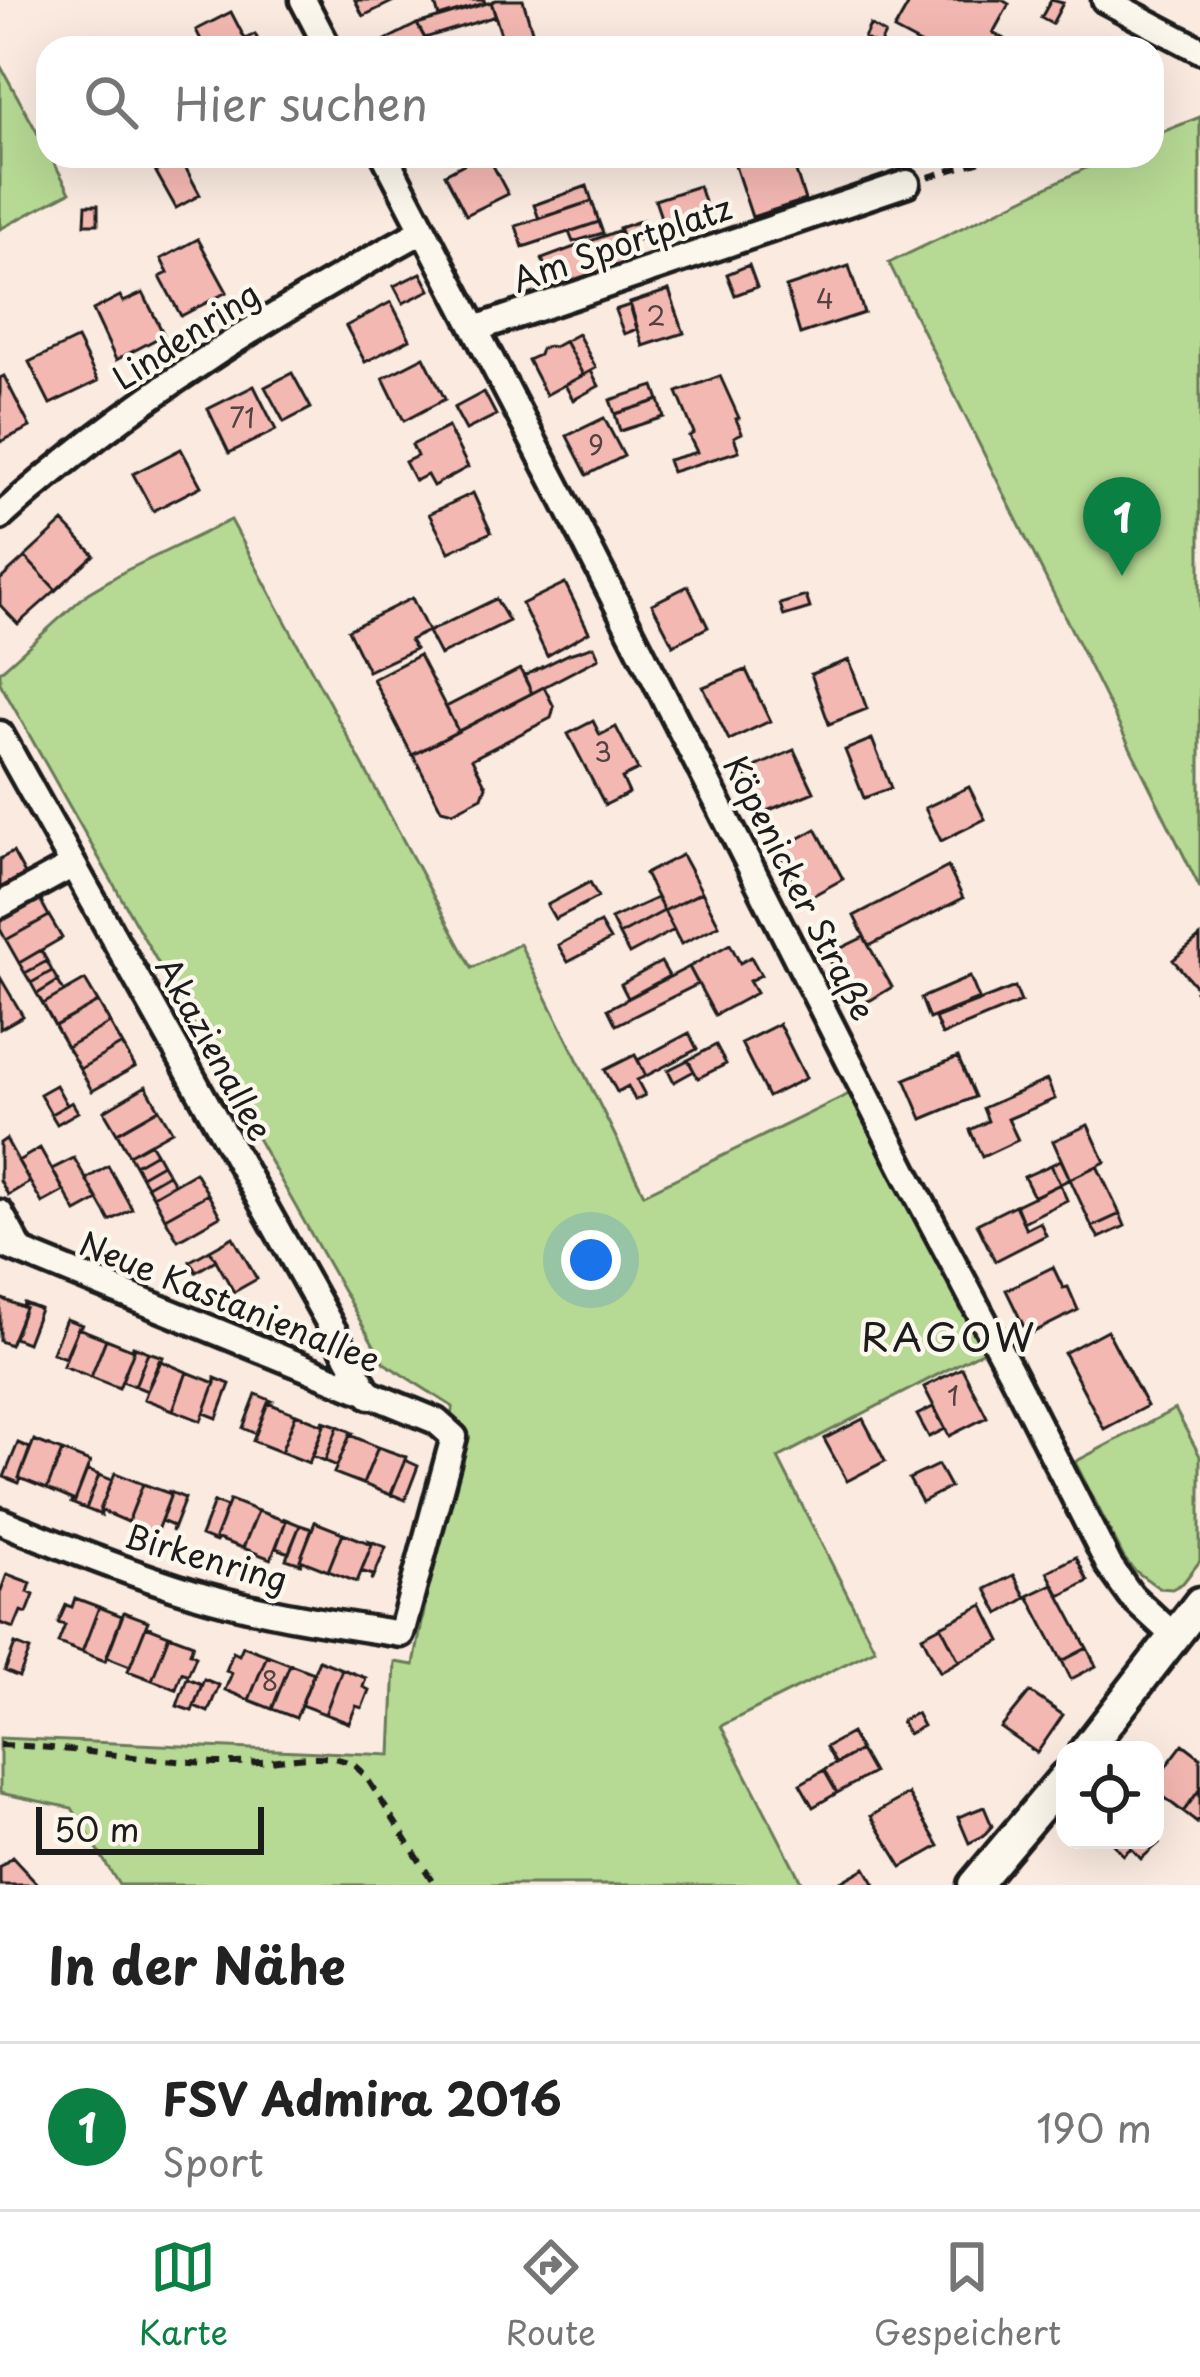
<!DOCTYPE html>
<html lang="de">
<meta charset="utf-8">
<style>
:root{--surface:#fff;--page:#f6f6f6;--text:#222;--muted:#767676;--line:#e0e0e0;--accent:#0b8043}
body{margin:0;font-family:"Playpen Sans",sans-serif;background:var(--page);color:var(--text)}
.controls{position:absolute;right:36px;bottom:36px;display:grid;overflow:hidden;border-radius:24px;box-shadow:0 12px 48px #0002}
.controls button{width:108px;height:108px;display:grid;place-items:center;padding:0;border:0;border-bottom:3px solid var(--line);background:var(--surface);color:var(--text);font:60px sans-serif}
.scale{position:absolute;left:36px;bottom:30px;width:228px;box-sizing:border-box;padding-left:12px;border:6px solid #1c1c1c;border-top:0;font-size:33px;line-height:42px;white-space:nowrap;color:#1c1c1c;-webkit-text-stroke:9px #fbf7ec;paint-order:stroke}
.you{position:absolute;left:591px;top:1260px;width:42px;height:42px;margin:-30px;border:9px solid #fff;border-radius:50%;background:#1a73e8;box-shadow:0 0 0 18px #1a73e833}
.badge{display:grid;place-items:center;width:78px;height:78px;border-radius:50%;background:var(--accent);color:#fff;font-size:39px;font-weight:700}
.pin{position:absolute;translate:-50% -99px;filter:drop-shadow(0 3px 6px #0008)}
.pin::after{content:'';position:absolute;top:63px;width:42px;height:36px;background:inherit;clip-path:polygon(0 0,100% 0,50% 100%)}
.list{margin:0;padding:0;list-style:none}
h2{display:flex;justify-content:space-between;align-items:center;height:156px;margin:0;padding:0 48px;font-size:51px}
h2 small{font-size:39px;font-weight:400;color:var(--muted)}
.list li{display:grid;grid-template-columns:78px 1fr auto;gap:36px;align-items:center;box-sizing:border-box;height:168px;padding:0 48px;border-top:3px solid var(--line)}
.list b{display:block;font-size:45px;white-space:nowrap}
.list p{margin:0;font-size:39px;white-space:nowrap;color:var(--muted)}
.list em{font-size:39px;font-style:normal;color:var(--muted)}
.icon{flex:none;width:66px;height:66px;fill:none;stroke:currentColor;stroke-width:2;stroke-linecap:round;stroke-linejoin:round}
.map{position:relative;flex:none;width:1200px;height:1885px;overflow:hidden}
.search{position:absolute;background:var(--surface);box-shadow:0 12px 48px #0002;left:36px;right:36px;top:36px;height:132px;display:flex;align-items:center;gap:30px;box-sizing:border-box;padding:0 42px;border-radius:36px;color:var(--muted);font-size:45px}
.sheet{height:324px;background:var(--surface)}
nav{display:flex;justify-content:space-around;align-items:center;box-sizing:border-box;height:168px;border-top:3px solid var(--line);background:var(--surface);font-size:33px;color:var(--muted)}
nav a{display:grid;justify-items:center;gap:6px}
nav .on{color:var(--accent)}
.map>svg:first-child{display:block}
.green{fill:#b6d994;stroke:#697a58;stroke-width:3}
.building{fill:#f4b8b2;stroke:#1c1c1c;stroke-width:3}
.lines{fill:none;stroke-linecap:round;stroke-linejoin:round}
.minor-casing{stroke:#1c1c1c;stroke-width:33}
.tertiary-casing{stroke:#1c1c1c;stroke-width:39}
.path{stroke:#1c1c1c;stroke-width:6;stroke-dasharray:12 9;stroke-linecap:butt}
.minor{stroke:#fbf7ec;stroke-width:24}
.tertiary{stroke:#fbf7ec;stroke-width:30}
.labels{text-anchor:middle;stroke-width:9;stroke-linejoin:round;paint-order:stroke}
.number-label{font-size:27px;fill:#524342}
.street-label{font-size:33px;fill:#1c1c1c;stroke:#fbf7ec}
.quarter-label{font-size:39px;letter-spacing:3px;fill:#1c1c1c;stroke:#fbf7ec}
</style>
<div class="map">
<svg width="1200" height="1885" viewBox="0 0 1200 1885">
<rect width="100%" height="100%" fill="#faeae0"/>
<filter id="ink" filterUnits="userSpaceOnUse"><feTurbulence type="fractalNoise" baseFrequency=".00833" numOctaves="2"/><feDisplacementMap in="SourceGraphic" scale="24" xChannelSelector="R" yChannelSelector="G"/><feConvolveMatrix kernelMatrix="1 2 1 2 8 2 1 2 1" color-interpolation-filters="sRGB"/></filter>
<g filter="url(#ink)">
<!-- green -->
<path class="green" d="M0,65l70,127 -70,37z
M1200,117v771l-311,-625 222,-107h41v-20z
M231,520l241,448 48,-24 124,250 209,-102 130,259 -205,107 97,191 -154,77 82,159h-684l-47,-77 -72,-15v-55l391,17 4,-93 19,3 11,-59 -21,-7 49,-192 -69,-44 -384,-680v-11l88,-79 37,-22z
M1175,1409l25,47v105l-17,22 -11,6 -13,-1 -25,-18 -10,-12 -49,-96z"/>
<!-- building -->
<path class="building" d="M355,0h41l-33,16z
M434,0h50l1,3 -46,14z
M496,0h27l14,48h-32l-14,-46z
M911,0h91l7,4 -16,29 28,15h-93l-34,-18z
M1051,0l12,3 -11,21 -11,-6z
M491,2l5,14 -71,22 -8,-14z
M231,12l14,27 -17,9h-23l-9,-18z
M417,24l13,24h-50l-2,-4z
M870,25l15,9 -6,12 -15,-8z
M255,34l7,14h-34l17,-9z
M479,156h9l20,38 -42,21 -21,-41z
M766,156h25l14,44 -53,17 -17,-51z
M181,159l19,36 -24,13 -20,-36z
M587,186l5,15 -53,18 -5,-14z
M699,186l12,38 -43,14 -13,-38z
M592,201l7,21 -76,25 -7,-21z
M86,205h12v19h-13z
M643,220l6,16 -24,8 -6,-16z
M599,222l4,11 -30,9 -4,-10z
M620,230l13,34 -78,26 -13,-31z
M198,239l29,53 -46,24 -21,-39 8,-4 -7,-14z
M749,265l8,22 -22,8 -8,-21z
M849,266l15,47 -64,21 -14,-47z
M421,273l9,17 -27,13 -9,-17z
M669,290l15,43 -41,13 -13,-43z
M143,293l21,42 -48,25 -23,-50 27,-14 3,6z
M391,302l19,37 -45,23 -19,-36z
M630,305l7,24 -13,5 -9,-24z
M578,334l18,34 -13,7 -18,-34z
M77,339l21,42 -48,23 -21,-42z
M565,341l18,34 -37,20 -18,-35 11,-5 2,-6 7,-3 6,1z
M424,357l21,42 -41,22 -21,-43z
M591,371l8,15 -26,14 -8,-15z
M292,373l19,35 -27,14 -19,-35z
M4,376l26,51 -30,15v-64z
M720,376l19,42 -3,1 6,14 -8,4 5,14 -67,21 -4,-12 29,-8 -8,-16 5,-3 -17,-41z
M254,386l22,44 -47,23 -21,-44z
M654,386l5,14 -44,14 -5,-14z
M484,392l12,23 -30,15 -12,-22z
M659,400l5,17 -44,14 -5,-17z
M604,418l20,38 -37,19 -20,-39z
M448,427l20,40 -35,19 -6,-11 -12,6 -10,-19 12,-6 -5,-11z
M181,449l20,37 -48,25 -20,-37z
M473,493l18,39 -42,20 -20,-38z
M63,522l31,33 -38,35 -31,-33z
M25,557l31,33 -38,34 -18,-19v-25z
M565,583l24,49 -42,24 -25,-52z
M688,586l20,41 -35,18 -21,-41z
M806,596l4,12 -26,8 -4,-12z
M412,598l16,33 -18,9 5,9 -47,22 -20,-41z
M496,599l13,22 -69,34 -12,-23z
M594,646l5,12 -67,35 -8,-17 45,-22z
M419,655l39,76 -46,24 -39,-76z
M849,660l18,49 -38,15 -18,-50z
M520,669l12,24 -74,38 -12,-24z
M746,670l24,51 -41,19 -26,-53z
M544,687l10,20 -3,11 -79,41 14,27 -4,11 -29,15 -12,-3 -28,-54z
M593,721l7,14 16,-8 22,43 -16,8 7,15 -24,12 -37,-71z
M872,739l19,49 -27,10 -19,-48z
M794,750l20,42 -52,21 -18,-41z
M969,787l16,32 -44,22 -16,-33z
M816,829l27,50 -40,22 -27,-50z
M13,852l12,22 -25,14v-29z
M682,855l20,37 -38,19 -19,-37z
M948,867l15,31 -94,48 -15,-30z
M590,882l8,15 -43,22 -8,-14z
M702,892l17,33 -38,19 -17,-33z
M37,894l12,22 -43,24 -6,-11v-14z
M657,898l7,13 -45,24 -8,-16z
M664,911l10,19 -45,24 -10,-19z
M49,916l13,22 -43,25 -13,-23z
M600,923l10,17 -42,22 -10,-17z
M864,937l28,50 -21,13 -18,6 -26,-51z
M1200,937v60l-5,-6 3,-2 -25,-29z
M730,944l10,19 11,-6 10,18 -12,6 7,12 -41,22 -26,-48z
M41,950l6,11 -22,12 -6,-10z
M47,961l5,10 -21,12 -6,-10z
M661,962l8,14 -41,22 -7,-14z
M689,967l9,17 -82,41 -8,-16z
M52,971l6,10 -21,13 -6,-11z
M0,977l23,39 -23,13z
M970,977l9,22 -50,20 -8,-21z
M85,980l13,22 -43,24 -12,-22z
M58,981l6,11 -21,12 -6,-10z
M1015,987l6,15 -79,33 -7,-17z
M98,1002l12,21 -43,24 -12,-21z
M110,1023l12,21 -42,25 -13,-22z
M779,1024l27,54 -38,19 -27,-54z
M689,1033l8,16 -51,27 -8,-16z
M122,1044l13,23 -43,24 -12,-22z
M716,1045l10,19 -28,14 -10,-18z
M635,1055l11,21 -9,4 8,15 -10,5 -7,-14 -11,6 -12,-22z
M958,1057l17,40 -53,22 -17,-40z
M688,1060l6,11 -20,11 -6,-12z
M1047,1080l8,19 -47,20 10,21 -36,17 -12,-27 18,-9 -5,-13z
M56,1085l11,20 -16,9 -11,-20z
M146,1086l13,23 -42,24 -13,-22z
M72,1102l6,10 -21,12 -6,-10z
M159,1109l13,22 -43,24 -12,-22z
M1088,1125l17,37 -35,17 -17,-38z
M6,1139l24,43 -22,13 -8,-15v-37z
M150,1143l6,10 -21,12 -6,-10z
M40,1148l24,43 -22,12 -24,-42z
M156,1153l6,11 -21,12 -6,-11z
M74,1158l24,42 -22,12 -24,-43z
M1061,1160l9,19 -10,5 -9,-19z
M162,1164l6,10 -21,12 -6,-10z
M1051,1165l9,19 -26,13 -10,-20z
M108,1166l24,43 -22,12 -24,-42z
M1097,1166l23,48 -28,13 -22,-48z
M195,1172l13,22 -43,24 -12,-22z
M168,1174l6,10 -21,12 -6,-10z
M1060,1184l7,16 -44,22 -7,-17z
M208,1194l12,22 -42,24 -13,-22z
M1015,1205l11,24 14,-7 6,13 -51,26 -18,-37z
M1120,1214l5,12 -26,12 -7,-11z
M233,1237l24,42 -23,13 -24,-42z
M210,1250l6,10 -20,12 -6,-11z
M1053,1267l10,21 5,-1 10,23 -50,25 -22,-45z
M0,1298l25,10 -15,37 -10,-4z
M24,1303l16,6 -13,34 -13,-5 11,-30 -2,-2z
M66,1319l16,6 -4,3 -13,30 -13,-5z
M78,1328l28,11 -15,38 -28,-11z
M1107,1330l40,76 -43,23 -40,-76z
M106,1339l28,11 -15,38 -28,-11z
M133,1346l15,6 -13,34 -13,-5 12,-31 -2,-1z
M148,1352l15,5 -16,34 -12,-5z
M159,1360l28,12 -14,38 -29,-11z
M962,1368l25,49 -38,19 -25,-49z
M187,1372l28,11 -14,38 -28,-11z
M215,1378l15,6 -13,34 -13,-5 11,-30z
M256,1394l16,7 -4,2 -12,31 -13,-6z
M268,1403l28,11 -15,38 -28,-11z
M933,1407l12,22 -16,8 -12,-22z
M296,1414l28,11 -15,38 -28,-11z
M863,1419l22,42 -38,20 -23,-42z
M323,1421l15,5 -13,35 -12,-5 11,-31z
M338,1426l15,7 -3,2 -13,31 -12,-5z
M350,1435l28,12 -15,37 -29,-11z
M34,1440l28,11 -15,38 -28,-11z
M18,1443l12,5 -11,30 2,1 -2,4 -15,-6z
M378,1447l28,10 -15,38 -28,-11z
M62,1451l28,11 -15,39 -28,-12z
M405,1460l13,6 -13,34 -14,-6z
M938,1465l12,22 -28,15 -13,-23z
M87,1470l12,5 -13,34 -15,-6 1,-3 3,1z
M115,1473l28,11 -15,38 -28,-12z
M99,1475l13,5 -12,30 1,5 -15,-6z
M143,1484l28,10 -15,39 -28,-11z
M170,1492l15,6 -13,34 1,-6 -12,-5 10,-27z
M230,1500l28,11 -15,37 -28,-10z
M214,1502l13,5 -12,31 3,1 -2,3 -15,-6z
M258,1511l28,10 -15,38 -28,-11z
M285,1519l15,6 -11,28 -13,-5 10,-27z
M315,1522l28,11 -15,38 -28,-11z
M300,1525l12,4 -12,31 3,1 -2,3 -15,-5z
M343,1533l29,11 -15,38 -29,-11z
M370,1541l16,6 -14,34 1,-6 -12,-4 11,-27z
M1076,1557l12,24 -28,15 -13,-24z
M7,1574l24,9 -3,9 6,3 -7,18 -6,-2 -7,17 -14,-5v-30z
M1014,1575l12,23 -27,16 -13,-25z
M1053,1584l34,64 -25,13 -34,-65z
M75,1598l24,9 -17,45 -24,-9 7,-18 -7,-2 8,-18 6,2z
M983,1605l18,36 -42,20 -18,-35z
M99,1607l23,9 -17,45 -23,-9z
M124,1612l24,9 -18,45 -23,-9z
M146,1626l23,9 -17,45 -24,-9z
M941,1626l18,35 -19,11 -18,-36z
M169,1635l24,9 -3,9 6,3 -8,19 -6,-3 -6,17 -24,-9z
M15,1644l15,6 -11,27 -14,-6z
M243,1646l24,9 -18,45 -24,-10 7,-17 -6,-2 7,-19 6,3z
M1087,1648l9,18 -25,13 -9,-18z
M267,1655l23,9 -18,45 -23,-9z
M319,1660l23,9 -17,45 -24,-9z
M290,1664l24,9 -18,45 -24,-9z
M342,1669l24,9 -3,9 6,3 -7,18 -6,-2 -7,17 -24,-9z
M187,1678l15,6 -10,27 -15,-5z
M204,1679l15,6 -11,27 -14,-6z
M1030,1692l33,23 -26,38 -36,-25z
M916,1713l7,13 -15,8 -7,-13z
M851,1733l9,17 -24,14 -10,-17z
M1183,1744l17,13v32l-17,23 -28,-22v-9z
M860,1750l13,23 -36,20 -13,-23z
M824,1770l13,23 -24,14 -13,-23z
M1200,1789v29l-3,5 -14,-11z
M908,1794l31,52 -37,21 -31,-51z
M984,1807l8,19 -9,10 -14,7 -11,-26z
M1155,1838l4,5 -18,16 -10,-11 9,-8h15z
M1110,1840h30l-17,15z
M12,1857l26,28h-38v-18z
M865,1868l10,17h-40z"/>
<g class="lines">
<defs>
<path id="minor" d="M303,0l25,48
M1105,0l95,50
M385,156l179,344 344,677 103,195 98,193 22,31 43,40
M475,329l432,-146
M0,517c127,-115 273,-204 422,-286
M0,734l370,662
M0,905l73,-40
M0,1213l21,38
M0,1243l436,178 18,16 -53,197c-71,-11 -141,-21 -210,-42 -65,-20 -128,-45 -191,-71"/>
<path id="tertiary" d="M1086,1750l114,-147
M974,1885l91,-108"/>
</defs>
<!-- minor casing -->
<use href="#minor" class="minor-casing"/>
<!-- tertiary casing -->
<use href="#tertiary" class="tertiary-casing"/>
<!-- path -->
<path class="path" d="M928,177l69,-21
M0,1745c87,2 171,23 259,17 27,-2 66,-11 91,1 6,3 10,8 15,12l70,110"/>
<!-- minor -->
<use href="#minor" class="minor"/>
<!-- tertiary -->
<use href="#tertiary" class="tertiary"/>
</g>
</g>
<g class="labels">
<!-- number labels -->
<g class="number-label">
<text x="825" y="309">4</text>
<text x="656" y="326">2</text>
<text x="242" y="428">71</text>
<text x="596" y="455">9</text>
<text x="603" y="762">3</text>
<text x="953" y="1406">1</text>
<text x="270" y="1691">8</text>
</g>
<!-- street labels -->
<g class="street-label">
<text transform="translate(622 244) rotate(-19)" y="12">Am Sportplatz</text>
<text transform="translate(186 336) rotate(-33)" y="12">Lindenring</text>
<text transform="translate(799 888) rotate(63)" y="12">Köpenicker Straße</text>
<text transform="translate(214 1049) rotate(61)" y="12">Akazienallee</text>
<text transform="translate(230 1302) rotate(22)" y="12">Neue Kastanienallee</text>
<text transform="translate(206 1558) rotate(16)" y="12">Birkenring</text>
</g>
<!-- quarter labels -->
<g class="quarter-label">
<text x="949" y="1352">RAGOW</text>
</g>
</g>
</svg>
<div class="controls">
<button><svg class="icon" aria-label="locate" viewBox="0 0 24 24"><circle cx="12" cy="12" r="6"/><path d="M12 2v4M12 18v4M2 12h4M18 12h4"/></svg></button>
</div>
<div class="scale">50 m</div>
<div class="you"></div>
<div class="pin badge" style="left:1122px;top:576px">1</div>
<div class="search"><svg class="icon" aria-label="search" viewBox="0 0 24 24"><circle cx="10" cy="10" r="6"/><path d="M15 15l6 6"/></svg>Hier suchen</div>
</div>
<section class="sheet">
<h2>In der Nähe<small></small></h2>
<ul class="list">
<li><span class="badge">1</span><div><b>FSV Admira 2016</b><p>Sport</p></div><em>190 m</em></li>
</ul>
</section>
<nav>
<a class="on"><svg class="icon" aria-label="map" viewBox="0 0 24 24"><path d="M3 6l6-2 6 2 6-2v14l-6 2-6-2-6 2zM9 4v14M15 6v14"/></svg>Karte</a>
<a><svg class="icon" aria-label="directions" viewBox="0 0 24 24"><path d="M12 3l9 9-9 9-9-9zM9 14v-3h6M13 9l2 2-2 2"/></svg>Route</a>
<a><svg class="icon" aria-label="saved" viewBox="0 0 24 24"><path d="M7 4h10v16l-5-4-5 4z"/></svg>Gespeichert</a>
</nav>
